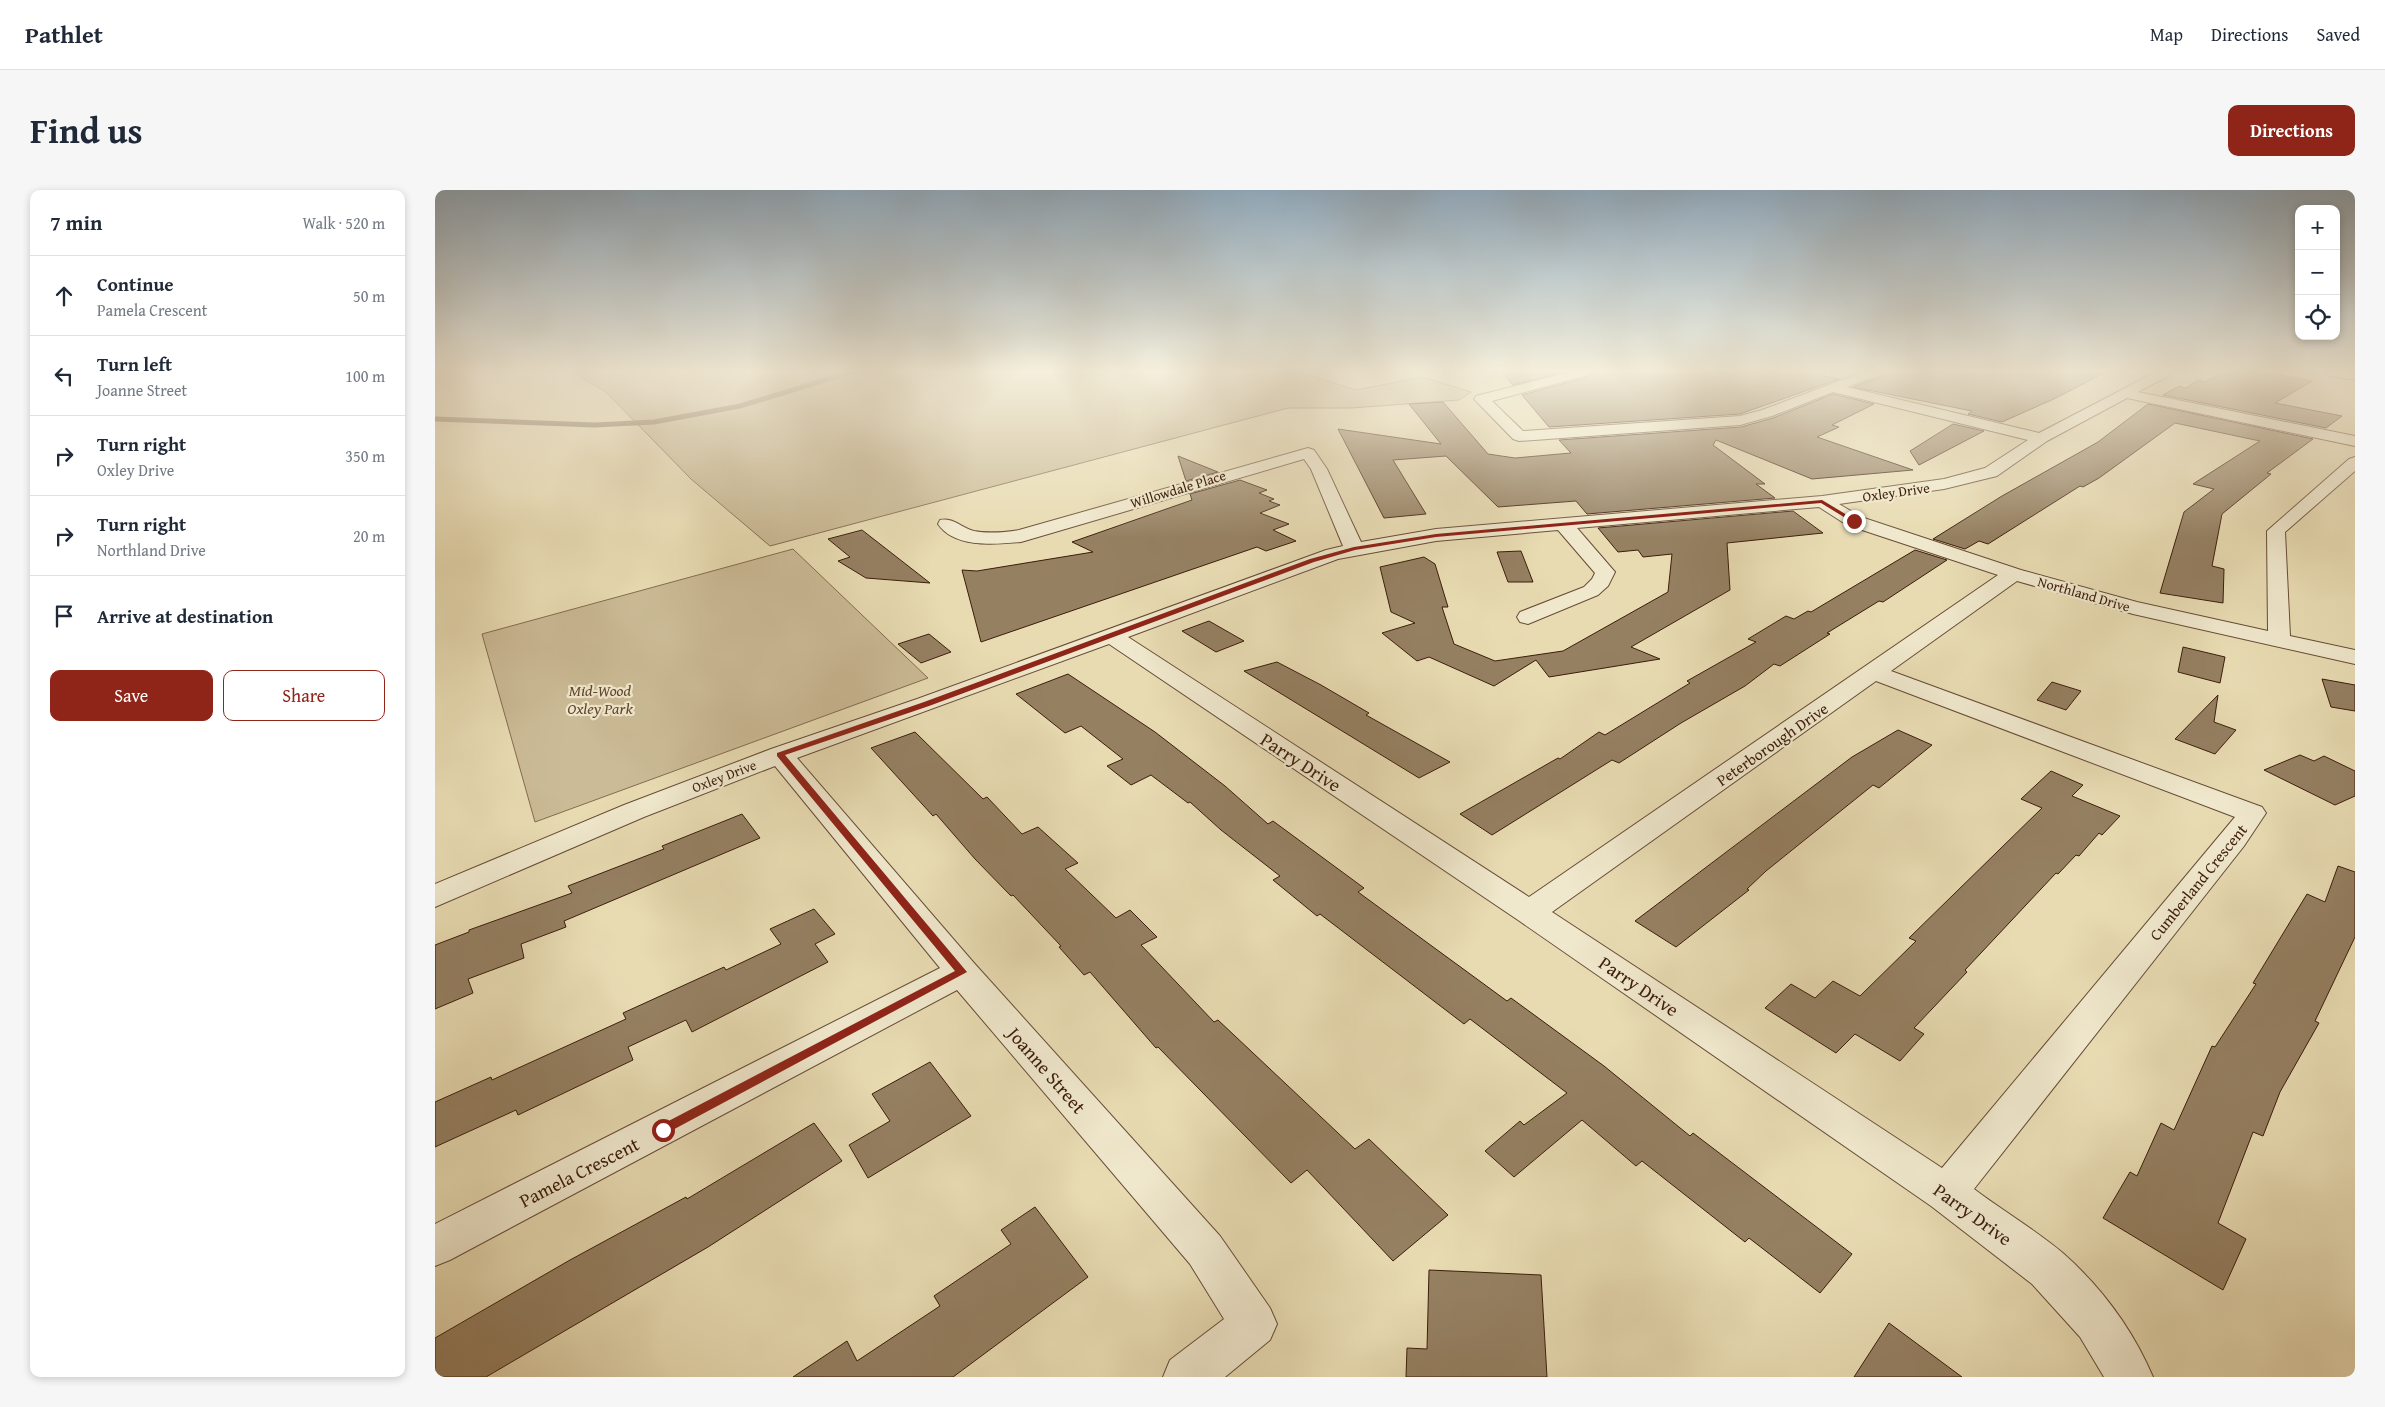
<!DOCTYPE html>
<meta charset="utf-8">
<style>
:root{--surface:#fff;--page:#f6f6f7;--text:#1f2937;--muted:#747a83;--line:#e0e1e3;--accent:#8f2418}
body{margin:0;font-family:"Gentium Book Plus",serif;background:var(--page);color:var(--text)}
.controls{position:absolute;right:15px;top:15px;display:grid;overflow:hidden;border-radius:10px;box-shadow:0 2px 8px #0003}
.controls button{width:45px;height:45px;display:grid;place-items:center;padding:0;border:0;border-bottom:1px solid var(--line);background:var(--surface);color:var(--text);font:25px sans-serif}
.stop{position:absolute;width:15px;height:15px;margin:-11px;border:4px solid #8f2418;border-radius:50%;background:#fff}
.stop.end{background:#8f2418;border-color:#fff;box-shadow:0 1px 5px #0008}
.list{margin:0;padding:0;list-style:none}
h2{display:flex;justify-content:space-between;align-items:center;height:65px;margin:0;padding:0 20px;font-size:21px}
h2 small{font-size:16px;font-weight:400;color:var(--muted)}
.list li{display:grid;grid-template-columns:32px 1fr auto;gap:15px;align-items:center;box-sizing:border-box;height:80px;padding:0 20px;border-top:1px solid var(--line)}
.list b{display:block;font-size:19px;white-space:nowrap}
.list p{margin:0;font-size:16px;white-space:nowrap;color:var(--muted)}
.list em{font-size:16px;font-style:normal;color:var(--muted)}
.actions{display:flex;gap:10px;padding:15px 20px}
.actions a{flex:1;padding:11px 0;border:1px solid var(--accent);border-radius:10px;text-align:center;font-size:18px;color:var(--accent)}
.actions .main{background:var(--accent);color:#fff}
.icon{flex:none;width:28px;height:28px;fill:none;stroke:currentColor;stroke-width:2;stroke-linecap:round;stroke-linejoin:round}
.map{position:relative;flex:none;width:1920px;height:1187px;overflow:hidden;border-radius:10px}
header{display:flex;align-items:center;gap:30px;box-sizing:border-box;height:70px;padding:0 25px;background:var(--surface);border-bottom:1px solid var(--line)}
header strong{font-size:24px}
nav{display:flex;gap:28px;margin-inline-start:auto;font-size:18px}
.intro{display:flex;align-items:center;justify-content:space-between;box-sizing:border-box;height:120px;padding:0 30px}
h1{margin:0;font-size:35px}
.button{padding:12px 22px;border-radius:10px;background:var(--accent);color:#fff;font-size:18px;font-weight:700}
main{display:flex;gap:30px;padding:0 30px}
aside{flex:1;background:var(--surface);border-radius:10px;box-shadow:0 2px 8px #0003}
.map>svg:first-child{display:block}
.green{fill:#cbbb96;stroke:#846c50}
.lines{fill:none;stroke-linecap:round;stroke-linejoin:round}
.stream{stroke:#80684d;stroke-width:5}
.building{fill:#958062;stroke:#3c1d0b}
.minor-casing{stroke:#674c35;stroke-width:2}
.minor{fill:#f0e8cd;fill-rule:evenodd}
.route{fill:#8f2418}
.labels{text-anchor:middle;stroke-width:4.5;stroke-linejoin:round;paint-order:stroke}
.far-street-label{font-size:14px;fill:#3c1d0b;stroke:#f0e8cd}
.park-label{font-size:16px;font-style:italic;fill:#60442e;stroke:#f0e8cd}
.street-label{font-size:16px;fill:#3c1d0b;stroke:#f0e8cd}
.near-street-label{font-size:19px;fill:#3c1d0b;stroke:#f0e8cd}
</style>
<header>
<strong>Pathlet</strong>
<nav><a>Map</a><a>Directions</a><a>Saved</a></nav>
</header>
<div class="intro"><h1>Find us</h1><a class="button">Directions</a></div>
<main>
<aside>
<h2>7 min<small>Walk · 520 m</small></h2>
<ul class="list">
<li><svg class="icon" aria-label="ahead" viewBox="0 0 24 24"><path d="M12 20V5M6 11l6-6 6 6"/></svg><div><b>Continue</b><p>Pamela Crescent</p></div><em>50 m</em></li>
<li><svg class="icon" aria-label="left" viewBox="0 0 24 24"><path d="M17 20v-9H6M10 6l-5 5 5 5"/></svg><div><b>Turn left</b><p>Joanne Street</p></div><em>100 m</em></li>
<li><svg class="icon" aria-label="right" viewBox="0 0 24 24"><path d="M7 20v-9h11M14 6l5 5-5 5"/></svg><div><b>Turn right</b><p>Oxley Drive</p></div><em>350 m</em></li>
<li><svg class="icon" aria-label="right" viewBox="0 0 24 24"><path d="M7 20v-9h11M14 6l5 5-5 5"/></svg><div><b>Turn right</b><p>Northland Drive</p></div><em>20 m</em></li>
<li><svg class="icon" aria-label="arrive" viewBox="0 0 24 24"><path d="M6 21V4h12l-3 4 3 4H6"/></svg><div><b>Arrive at destination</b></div></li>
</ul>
<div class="actions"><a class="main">Save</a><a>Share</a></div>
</aside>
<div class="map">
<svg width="1920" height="1187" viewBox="0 0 1920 1187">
<rect width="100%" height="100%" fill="#e8dbb2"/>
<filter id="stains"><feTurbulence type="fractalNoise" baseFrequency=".004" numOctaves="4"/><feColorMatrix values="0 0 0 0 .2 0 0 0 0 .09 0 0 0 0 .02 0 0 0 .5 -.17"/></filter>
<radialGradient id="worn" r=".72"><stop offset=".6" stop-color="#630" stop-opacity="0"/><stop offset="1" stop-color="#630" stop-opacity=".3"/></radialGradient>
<!-- green -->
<path class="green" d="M137,182h728l56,18 66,-13 49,15 -12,8 -108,8h-63l-518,138 -79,-67 -85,-87z
M358,359l135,129 -393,144 -53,-188z"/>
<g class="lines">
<!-- stream -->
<path class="stream" d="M0,229l160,6 59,-3 86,-16 111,-34"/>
</g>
<!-- building -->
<path class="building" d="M1067,182h62l-51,13z
M1157,182h214l33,7 -99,35 -191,13 -27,-32 66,-18z
M1447,182h224l-50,26 -54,24 -34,-8 4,-3 -119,-24 27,-10z
M1789,182h39l49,9 -37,22 67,13 -16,12 -163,-33 16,-9 7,2 12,-8 6,2z
M1398,204l41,10 -42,21 7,2 -22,10 96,33 -101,9 -96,-39 -3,5 52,39h-9l19,14 -188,16 -11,-13 -78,6 -52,-51 -53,4 33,54 -42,4 -46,-89 103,15 -32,-40 34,-2 45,52 27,4 56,-5 -12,-13 182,-13 32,-9z
M1713,214l165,35 -46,34 4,1 -49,40 -10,52 12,3 -1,34 -63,-10 24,-81 30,-23 -21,-5 67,-43 -85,-18 -76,55 -16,9 -3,-1 -92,58 -9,-3 -14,8 -32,-10 69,-43 96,-54z
M1518,234l31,7 -65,34 -9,-14z
M743,266l40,16 -32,9z
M805,290l27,10 -8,3 15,6 -5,2 11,4 -20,8 29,11 -16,6 23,11 -30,10 -9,-4 -276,95 -19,-72 15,1 116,-19 -21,-10 120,-42 -2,-6z
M1358,321l30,22 -96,10 3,47 -99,57 29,12 -111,18 -13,-17 -42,26 -65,-29 -12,4 -35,-28 33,-10 -24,-11 -11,-45 44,-10 11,7 13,43h-6l12,37 41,17 68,-10 105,-59 4,-38 -29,3 -5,-7 -20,2 -20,-24z
M427,340l68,53 -64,-5 -28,-17 12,-4 -22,-18z
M1480,360l32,10 -64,42 -4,-1 -52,32 3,1 -50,32 -6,-2 -29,22 -64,37 -62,40 -7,-3 -120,75 -32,-21 98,-56 2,1 39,-27 6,3 85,-52 -3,-2 69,-39 -8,-3 38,-23 8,3 14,-8 3,1z
M1086,361l12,31h-25l-11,-30z
M774,431l35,20 -28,11 -34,-21z
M494,444l22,18 -30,11 -23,-19z
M1748,457l42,10 -5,26 -42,-11z
M842,472l44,23 48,28 -3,2 84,47 -31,16 -175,-107z
M633,484l87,58 70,54 43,38 5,-3 91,67 -6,4 149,109 4,-3 93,68 86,70 3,-3 159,121 -32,39 -71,-55 -4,4 -103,-81 -6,5 -54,-46 -68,57 -29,-26 35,-30 4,4 43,-32 -97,-74 -6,5 -144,-110 -3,2 -44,-36 7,-4 -59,-46 -31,-28 -2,1 -37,-28 -20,10 -24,-19 16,-7 -42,-33 -16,7 -49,-39z
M1887,489l33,6v26l-24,-4z
M1617,492l29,9 -15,19 -29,-10z
M1783,505l-4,27 22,8 -21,24 -40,-15z
M1463,540l34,15 -53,43 -6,-3 -107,86 -19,18 2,1 -73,57 -41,-26 217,-164z
M480,542l68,67 4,-2 35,37 16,-7 40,36 -13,6 51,49 14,-8 27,27 -16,8 73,77 4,-2 137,129 14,-10 79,76 -55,46 -86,-91 -16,13 -133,-136 -2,1 -66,-76 -6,3 -25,-28 2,-1 -48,-51 -2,1 -36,-37 -39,-45 -3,2 -62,-68z
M1865,565l14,6 10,-5 31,15v25l-20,9 -71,-35z
M1616,581l32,14 -11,11 48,20 -18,19 -3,-2 -20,23 -3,-1 -18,19 -2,-1 -91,97 2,2 -53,56 10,6 -24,27 -45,-27 -19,19 -71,-45 26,-24 24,14 18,-17 27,15 56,-55 -7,-3 133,-130 -21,-9z
M307,624l18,24 -196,83 2,6 -45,17 3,14 -56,21 5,14 -38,16v-64l34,-13v-2l103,-37 -4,-7 96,-37 -2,-3z
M1903,676l17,6v65l-40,84 4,2 -39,69 -17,44 -10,-4 -35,91 28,16 -23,51 -120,-72 27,-46 7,4 24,-53 13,7 38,-84 3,1 41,-63 -3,-1 54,-89 18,8z
M379,719l21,25 -20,10 13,18 -136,70 -6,-12 -58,27 5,13 -115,55 -2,-5 -81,37v-45l56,-25 1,3 134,-61 -3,-6 101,-46 2,3 55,-26 -11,-15z
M495,872l41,54 -103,62 -19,-33 41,-24 -18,-27z
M379,933l28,38 -134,86 -222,130h-51v-39l135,-78 116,-63 1,2z
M600,1017l53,70 -135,100h-160l54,-36 10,20 83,-55 -6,-10 77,-52 -10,-14z
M994,1080l112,5 6,102h-141l1,-29 20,1z
M1454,1133l73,54h-108z"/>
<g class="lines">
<defs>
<path id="minor" d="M1135,182h20l-2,3 -96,26 31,30 217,-15 22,-6 101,-38h17l-1,3 -32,12 192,46 117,-61h15l-1,3 -32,17 217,44v10l-228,-48 -80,43 -50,35 -53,13 -105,15 22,13 160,53 116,32 131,29 -1,-100 82,-72 6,-2v14l-70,61 5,104 65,14v14l-222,-50 -116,-33 -126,90 371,136 4,6 -22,33 -270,343c29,22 62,41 90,65 38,34 69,76 89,123h-49l-24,-40 -48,-53 -101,-78 -413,-286 -409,-276 -312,114 177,205 246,273 50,72 7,16 -7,16 -45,37h-62l7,-17 54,-41 -34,-55 -233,-274 -507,270 -15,6v-42l505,-256 -165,-202 -131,51 -209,90v-23l189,-79 147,-56 146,-50 409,-149 17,-4 -32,-77 -7,-10 -283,83c-25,2 -66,7 -83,-18l2,-4c14,-3 21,8 34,11 15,3 31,1 45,-1l289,-82 6,2 13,19 34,73 75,-13 386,-33 122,-17 41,-11 43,-28 -195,-48 -61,24 -32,9 -221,16 -6,-2 -39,-40 2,-3zM1384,317l28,18 151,50 -469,322 -401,-260 210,-78 98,-18 122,-11 37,43 -3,6 -8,8 -64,25 -3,5 3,5 8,2 70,-29 10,-9 7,-14 -38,-44zM1441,491l359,136 -293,351 -390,-256z
M1887,182h33v8l-26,-4z"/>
</defs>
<!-- minor casing -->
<use href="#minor" class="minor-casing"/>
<!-- minor -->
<use href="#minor" class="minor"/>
</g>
<!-- sky -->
<linearGradient id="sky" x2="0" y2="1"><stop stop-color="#91aabc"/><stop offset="0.52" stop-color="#f5efdc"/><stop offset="1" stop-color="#f5efdc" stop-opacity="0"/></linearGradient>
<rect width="1920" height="348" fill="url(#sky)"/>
<!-- route -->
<path class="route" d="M1387,310l35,21 -5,1 -31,-19 -385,34 -81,13 -41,12 -385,144 -144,49 182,217 -300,161h-8v-7l296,-155 -178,-215v-3l147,-51 386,-143 44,-12 82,-13z"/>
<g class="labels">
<!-- far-street labels -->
<g class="far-street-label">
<text transform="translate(743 299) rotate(-17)" y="5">Willowdale Place</text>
<text transform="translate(1461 302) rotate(-8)" y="5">Oxley Drive</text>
<text transform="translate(1649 404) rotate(16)" y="5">Northland Drive</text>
<text transform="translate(289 586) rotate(-21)" y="5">Oxley Drive</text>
</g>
<!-- park labels -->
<g class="park-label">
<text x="165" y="506">Mid-Wood<tspan x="165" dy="18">Oxley Park</tspan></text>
</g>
<!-- street labels -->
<g class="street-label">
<text transform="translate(1337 554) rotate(-35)" y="6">Peterborough Drive</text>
<text transform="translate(1763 692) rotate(-51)" y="6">Cumberland Crescent</text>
</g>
<!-- near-street labels -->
<g class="near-street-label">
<text transform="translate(866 572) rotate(33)" y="7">Parry Drive</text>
<text transform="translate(1204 796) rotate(34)" y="7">Parry Drive</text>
<text transform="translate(612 880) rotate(49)" y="7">Joanne Street</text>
<text transform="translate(144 982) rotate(-27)" y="7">Pamela Crescent</text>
<text transform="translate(1538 1024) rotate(36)" y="7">Parry Drive</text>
</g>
</g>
<rect width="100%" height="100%" filter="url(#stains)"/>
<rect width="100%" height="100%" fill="url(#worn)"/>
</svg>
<div class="controls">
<button>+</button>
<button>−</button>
<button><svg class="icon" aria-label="locate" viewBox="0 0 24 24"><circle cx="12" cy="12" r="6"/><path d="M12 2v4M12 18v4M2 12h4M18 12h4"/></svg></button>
</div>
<div class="stop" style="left:228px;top:940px"></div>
<div class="stop end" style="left:1419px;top:331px"></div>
</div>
</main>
